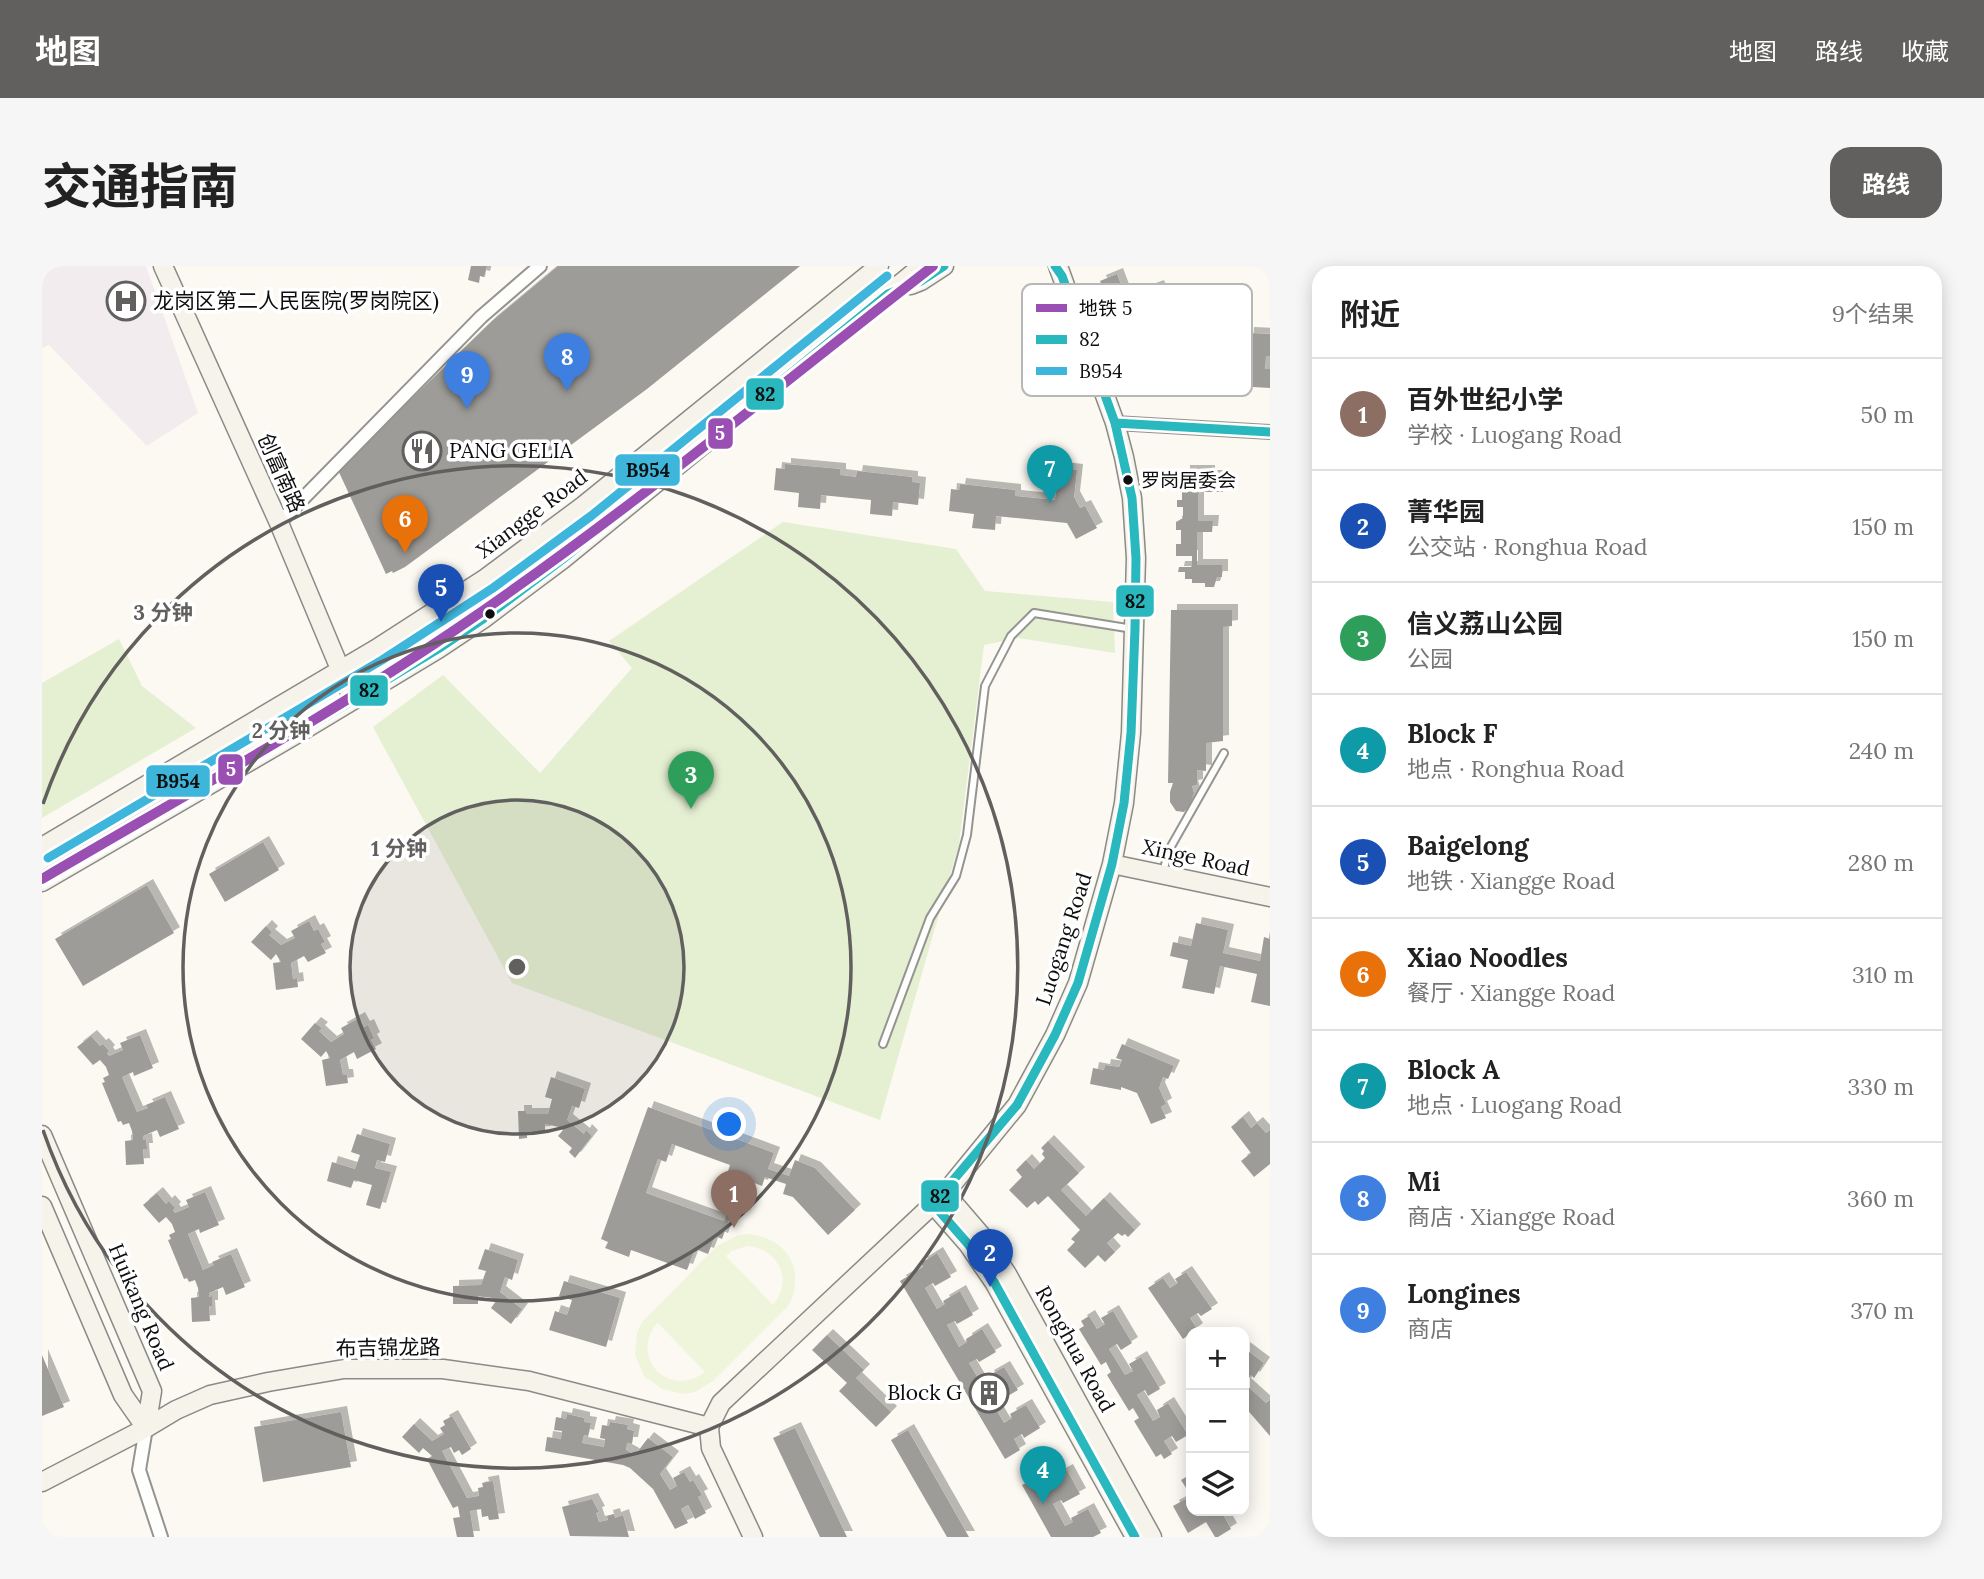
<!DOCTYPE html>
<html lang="zh">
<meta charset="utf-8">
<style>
:root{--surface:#fff;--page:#f6f6f6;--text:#222;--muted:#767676;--line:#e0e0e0;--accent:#61605e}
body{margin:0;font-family:Lora,"Noto Sans SC",serif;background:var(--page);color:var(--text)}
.controls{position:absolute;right:21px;bottom:21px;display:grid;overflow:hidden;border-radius:14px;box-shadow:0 4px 18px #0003}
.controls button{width:63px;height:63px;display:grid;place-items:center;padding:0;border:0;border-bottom:2px solid var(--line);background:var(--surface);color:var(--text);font:35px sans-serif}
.you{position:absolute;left:688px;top:859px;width:24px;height:24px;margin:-18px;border:5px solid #fff;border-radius:50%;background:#1a73e8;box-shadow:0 0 0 10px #1a73e833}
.badge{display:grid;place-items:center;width:46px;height:46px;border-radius:50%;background:var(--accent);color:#fff;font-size:23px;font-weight:700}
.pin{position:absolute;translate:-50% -58px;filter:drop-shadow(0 2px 4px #0008)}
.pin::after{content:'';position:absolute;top:37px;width:24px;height:21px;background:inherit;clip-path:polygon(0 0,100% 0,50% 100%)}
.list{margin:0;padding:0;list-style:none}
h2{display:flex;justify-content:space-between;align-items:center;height:91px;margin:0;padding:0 28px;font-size:30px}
h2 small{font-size:23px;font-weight:400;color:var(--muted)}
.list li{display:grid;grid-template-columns:46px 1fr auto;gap:21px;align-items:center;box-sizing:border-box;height:112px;padding:0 28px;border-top:2px solid var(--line)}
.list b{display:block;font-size:26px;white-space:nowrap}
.list p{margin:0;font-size:23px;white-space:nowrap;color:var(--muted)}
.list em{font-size:23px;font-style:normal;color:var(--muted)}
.icon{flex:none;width:38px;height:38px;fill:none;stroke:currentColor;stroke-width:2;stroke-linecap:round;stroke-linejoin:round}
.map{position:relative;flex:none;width:1228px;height:1271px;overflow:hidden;border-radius:21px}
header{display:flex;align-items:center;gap:42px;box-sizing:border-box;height:98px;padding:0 35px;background:var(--accent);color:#fff}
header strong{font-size:33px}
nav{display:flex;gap:38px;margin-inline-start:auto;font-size:24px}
.intro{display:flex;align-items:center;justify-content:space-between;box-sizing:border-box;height:168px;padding:0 42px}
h1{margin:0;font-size:49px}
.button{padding:18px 32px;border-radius:21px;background:var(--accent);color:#fff;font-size:24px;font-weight:700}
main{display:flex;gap:42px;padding:0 42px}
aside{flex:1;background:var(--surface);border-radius:21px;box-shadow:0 4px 18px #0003}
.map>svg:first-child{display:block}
.industrial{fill:#f2ecef}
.green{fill:#e5f0d2}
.pitch{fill:#eff5db;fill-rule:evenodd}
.building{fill:#9e9c98;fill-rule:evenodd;filter:url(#shadow)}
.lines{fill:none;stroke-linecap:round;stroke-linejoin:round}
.lane-casing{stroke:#959491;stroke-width:10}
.street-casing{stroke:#959491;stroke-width:16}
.secondary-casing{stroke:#8b8a87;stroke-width:21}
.lane{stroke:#fefefd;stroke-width:6}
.street{stroke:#fefefd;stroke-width:12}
.secondary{stroke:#f5f3ea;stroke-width:18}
.bus-1-casing{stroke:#fff;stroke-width:14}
.bus-2-casing{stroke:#fff;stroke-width:14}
.bus-1{stroke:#28b8bd;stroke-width:9}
.bus-2{stroke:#3eb6db;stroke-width:9}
.metro-1-casing{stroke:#fff;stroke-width:16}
.metro-1{stroke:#9950b2;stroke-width:10}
.ring{fill:none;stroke:#61605e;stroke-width:3.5}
.bus-dot{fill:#0e0e0e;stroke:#fff;stroke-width:2.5}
.labels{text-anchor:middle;stroke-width:7;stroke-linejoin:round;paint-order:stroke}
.bus-label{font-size:19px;fill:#0e0e0e;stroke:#fff;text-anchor:start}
.poi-label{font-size:21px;fill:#0e0e0e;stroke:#fff;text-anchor:start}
.street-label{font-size:21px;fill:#0e0e0e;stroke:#fff}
.key{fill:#fff;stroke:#b7b7b7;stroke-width:2}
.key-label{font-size:19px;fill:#0e0e0e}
.centre{fill:#61605e;stroke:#fff;stroke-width:3.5}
.ring-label{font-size:21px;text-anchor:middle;font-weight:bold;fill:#61605e;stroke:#fff;stroke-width:7;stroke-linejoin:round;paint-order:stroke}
.line-badge{stroke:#fff;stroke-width:2.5}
.badge-label{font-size:19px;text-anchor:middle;font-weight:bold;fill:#fff}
.pale-badge-label{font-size:19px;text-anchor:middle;font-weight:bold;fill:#111}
</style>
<header>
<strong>地图</strong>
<nav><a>地图</a><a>路线</a><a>收藏</a></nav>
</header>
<div class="intro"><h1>交通指南</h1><a class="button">路线</a></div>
<main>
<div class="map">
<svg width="1228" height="1271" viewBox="0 0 1228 1271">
<defs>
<filter id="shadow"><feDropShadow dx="6" dy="-6" stdDeviation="0" flood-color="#0004"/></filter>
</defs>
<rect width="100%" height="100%" fill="#fbf9f2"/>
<!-- industrial -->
<path class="industrial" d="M0,0h104l52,147 -51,33 -98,-101 -7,3z"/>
<!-- green -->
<path class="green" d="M741,256l173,27 29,42 128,11 2,51 -97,-15 -34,7 -25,199 -79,276 -368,-137 -139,-256 70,-52 97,98 92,-105 -23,-27z
M77,373l23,47 54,42 -154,90v-135z"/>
<!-- pitch -->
<path class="pitch" d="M705,968c40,3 59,35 42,71l-76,76 -18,11 -11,2 -22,-5 -18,-13 -9,-21 2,-22 5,-11 75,-76 19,-10zM705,980c31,2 47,34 26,59l-47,-49 6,-5zM615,1057h1l47,49c-36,27 -76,-14 -48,-49z"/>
<!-- building -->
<path class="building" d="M429,0h16l-3,11 -4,-1 -1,7 -11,-3z
M516,0h242l-153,123 -242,178 -12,6 -1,-2 -6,3 -48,-104 6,-3 -1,-2 149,-144z
M1075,8l9,24 32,-12 10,24 -20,8 -3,-6 -12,4 10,26 -17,7 -26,-68z
M1206,67l22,1v22h-4l-1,13h5v19l-51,-3 1,-19 26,2z
M743,198l55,5v6l16,2 1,-6 55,6v5l8,1 -2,22 -25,-3 -1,14 -22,-2 1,-14 -50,-5 -1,14 -22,-2 1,-14 -25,-3 2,-22 9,1z
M1010,201l25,3 -3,27 6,11 5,-2 12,22 -21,11 -9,-16 -71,-7 -1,14 -23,-2 2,-14 -25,-3 2,-22 8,1 1,-6 55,6v6l40,4 2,-15 -7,-1z
M1142,205h25v5h10v9h5l-1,7h-25v29h15l-1,11h-15v33h25v12h-5l-3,10h-9v-4h-13v-4h-7v-7h-7l1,-5h13v-11h-16v-12h5v-14h-5v-8l7,-4v-11h-6v-7h5v-12h-6v-7h4v-4h4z
M1129,344h61v16l-9,1v114l-17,2v28l-9,-1v15l-5,1 2,7 -4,13 -6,6 -8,-1 -6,-9v-10l3,-9h-5z
M221,576l16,28 -54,32 -16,-28z
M105,619l27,48 -91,53 -28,-47z
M267,655l5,10 4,-2 7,13 -4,2 5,9 -18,9 -4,-6 -13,7 2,16 4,-1 1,9 -22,3 -3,-27 8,-1 -5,-8 -5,6 -20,-18 15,-16 6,6 -3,3 12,10 14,-7 -4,-7z
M1154,657l32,7 -5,23 37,8 4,-24 6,2v67l-19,-4 6,-28 -37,-8 -6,28 -32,-6 6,-28 -18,-4 3,-14 18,4z
M317,752l5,9 4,-2 6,13 -3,2 5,9 -19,10 -3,-7 -14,8 3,15h4l1,8 -22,3 -4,-26 8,-2 -4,-7 -5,6 -20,-18 14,-16 7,5 -3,3 12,11 13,-8 -3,-6z
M98,769l13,33 -19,8 -1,-4 -11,5 15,35 11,-4 -2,-3 19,-8 14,32 -19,8 -3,-7 -14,6v4l3,-1 1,10h-4l1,15 -18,1 -1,-24 8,-1 -1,-9 -3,-8 -6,2 -2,-4 -3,1 -16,-39 3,-1 -2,-4 6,-3 -3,-8 -6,-7 -7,5 -16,-18 14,-11 9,10 3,-2 6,7 -2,2 2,3 14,-6 -3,-7z
M1080,778l52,22 -6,13 -5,-2 -4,11 7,16 -5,3 5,11 -15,6 -14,-31 -16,-6v3l-31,-6 3,-16 11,2 1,-5 14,2 3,-7 -6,-2z
M509,811l34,12 -6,19 -7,-2 -5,14 17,14 2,-4 6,6 -17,22 -6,-6 3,-4 -14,-12 5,-6 -4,-3 -14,-3v8l-18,1v5l-8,1 -1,-28h8v3h22l4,-15 -7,-2z
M606,841l126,46 -6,16 21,7 6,-16 20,8 40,42 -27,25 -35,-38 -10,-3 3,-10 -21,-7 -3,9 -18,-7 -22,60 -7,-3 -7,18 -13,-5 -8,21 -56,-20 -2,7 -24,-9 3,-6 -7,-3zM630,878l58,21 -3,9 12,4 -15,43 -78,-28 12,-34 8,3z
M1201,851l8,11 6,-5 9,10 4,-3v34l-16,13 -13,-16 10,-8 -20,-26z
M315,868l33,10 -5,18 -8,-2 -2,8 16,4 -11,37 -14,-4 6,-20 -18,-5 -3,8 -24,-7 5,-19 23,7 5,-14 -9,-3z
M1006,875l31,32 -18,17 25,26 18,-18 31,32 -7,7 -3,-3 -3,2 -4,-3 -11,10 8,9 -10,10 -7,-7 -13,13 -18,-18 8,-8 -4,-3 9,-9 -32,-34 -10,9 -3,-4 -8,7 -18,-18 13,-13 -6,-7 10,-10 8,9 11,-11 -3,-4 2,-3 -3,-3z
M163,926l14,33 -19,8 -1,-4 -11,5 15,36 11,-5 -2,-3 19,-8 14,33 -19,8 -3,-8 -14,6v4l3,-1v10h-3l1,15 -18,1 -1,-24 8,-1 -1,-9 -3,-8 -6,2 -2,-4 -3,1 -16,-39 3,-1 -2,-4 6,-3 -3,-8 -6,-7 -7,6 -16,-18 14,-12 9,11 3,-3 6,7 -2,2 2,3 14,-6 -3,-7z
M443,983l33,11 -6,20 -7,-3 -5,15 22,17 -11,15 -20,-16 5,-7 -4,-3 -14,-2v8h-25v-18l28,-1 5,-14 -8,-2z
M895,987l14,24 -16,9 -2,-3 -8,5 12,21 8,-5 -2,-3 17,-10 13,24 -16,9 -2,-3 -8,4 12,22 8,-5 -1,-3 16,-10 14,23 -17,10 -2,-3 -8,4 13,22 8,-5 -2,-4 16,-9 14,23 -17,10 -1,-4 -9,5 13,22 8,-5 -2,-4 16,-9 14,23 -16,10 -2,-4 -8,5 6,11 -15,9 -105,-178 23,-14 -2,-4z
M1144,1006l26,37 -11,7 -3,-3 -8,5 7,11 -14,10 -35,-51 15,-10 7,10 8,-5 -3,-4z
M522,1015l56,17 -14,49 -57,-17 6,-19 12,4 5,-15 -13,-4z
M1071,1045l19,32 -11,7 -4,-6 -8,5 16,26 8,-4 -4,-7 12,-7 19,32 -12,7 -3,-6 -8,5 16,26 7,-4 -3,-7 11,-7 20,32 -12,7 -4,-6 -8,5 8,13 -8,5 -3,-5 -5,3 -22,-36 5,-3 -6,-10 -4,3 -22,-36 4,-3 -5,-10 -5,3 -22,-36 5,-3 -3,-5 8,-5 8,13 8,-5 -4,-6z
M785,1069l37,35 -8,8 35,34 -15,15 -37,-36 8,-8 -35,-33z
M1202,1082l20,15 -10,15 -3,-3 -6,9 21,19 4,-3v36l-26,-30z
M0,1089l22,52 -22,9z
M299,1146l10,55 -88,15 -9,-55z
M525,1148l17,4v4l7,1 -3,13 -4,-1 -2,8 22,4 1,-8 -5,-1 2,-13 7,1 1,-4 18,3 -1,4 7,2 -2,12h-5l-1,7 9,5 13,-17 25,19 -13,17 10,16 7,-4 -4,-8 11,-6 6,10 3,-2 9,15 -4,2 8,16 -11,6 -7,-14 -7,4 7,14 -13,6 -22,-40 -23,-21 -7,-3 -78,-14 2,-14 14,2 1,-8 -8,-1 2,-13 10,2z
M410,1150l19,33 -9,6 -3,-5 -5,3 -3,-6 -9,4 25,47 12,-2 -1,-8 5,-1 -1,-4 11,-2 6,38 -10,1 -1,-4 -6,1 -1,-8 -11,2 4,26h-17l-4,-19 7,-1 -2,-11 -5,2 -13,-24 -13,-25 5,-3 -9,-8 -4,5 -17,-16 12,-13 18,17 12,-7 -4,-6 5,-3 -2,-4z
M753,1162l52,109h-27l-47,-99z
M866,1164l61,107h-22l-56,-97z
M1025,1204l13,24 -17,9 -2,-3 -8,4 12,22 8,-4 -2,-4 17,-9 13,24 -8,4h-42l-29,-52 16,-8 6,11 8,-5 -2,-4z
M1149,1208v37h35l-4,2 9,16 -13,8h-3l-9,-15 -18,11 -15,-27 18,-10 -10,-16z
M550,1233l7,13 -3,1 3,9 9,-2 -1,-4 7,-2 1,4 8,-3 6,22 -59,-1 -8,-29z"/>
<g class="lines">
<defs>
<path id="lane" d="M1121,606l6,-22 55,-97
M841,778l47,-126 26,-42 11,-41 18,-149 26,-50 23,-23 99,16"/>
<path id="street" d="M1073,157l155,9
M237,257l202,-206 59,-51
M104,1162l-7,42 22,67"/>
<path id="secondary" d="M121,0l116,257 74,177
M869,19l10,-4 23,-15
M0,581l334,-198 110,-71 97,-72 296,-240
M1070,598l158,33
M0,616l265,-154 131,-79 45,-30 80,-60 359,-293
M0,869l110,256 -6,37
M903,927l36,42 26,39 145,263
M891,938l35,40 26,38 141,255
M0,940l81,189 23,33
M0,1216l104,-54 30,-18 34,-15 58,-13 76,-13h99l86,12 180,46
M711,1271l-42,-89 -2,-21 12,-24 224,-210 72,-88 38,-70 23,-52 34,-119 12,-61 7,-70 5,-175 -4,-60 -8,-41 -9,-34 -57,-157"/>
</defs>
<!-- lane casing -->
<use href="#lane" class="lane-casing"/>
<!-- street casing -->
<use href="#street" class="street-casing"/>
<!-- secondary casing -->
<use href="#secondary" class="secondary-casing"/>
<!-- lane -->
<use href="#lane" class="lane"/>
<!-- street -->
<use href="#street" class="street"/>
<!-- secondary -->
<use href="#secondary" class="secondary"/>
<defs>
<path id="bus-1" d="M1013,0l7,10 53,147 17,75 4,60 -1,71 -4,104 -7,70 -12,61 -34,119 -23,52 -38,70 -84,99 35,40 26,38 141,255
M1073,157l155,9
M0,616l265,-154 131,-79 45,-30 80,-60 325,-265 33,-13 23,-15"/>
<path id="bus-2" d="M6,592l334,-198 111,-72 98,-72 296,-240"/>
</defs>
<!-- bus-1 casing -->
<use href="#bus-1" class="bus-1-casing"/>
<!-- bus-2 casing -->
<use href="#bus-2" class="bus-2-casing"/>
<!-- bus-1 -->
<use href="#bus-1" class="bus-1"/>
<!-- bus-2 -->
<use href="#bus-2" class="bus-2"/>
<defs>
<path id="metro-1" d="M0,613c138,-81 278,-158 410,-247 167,-113 322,-242 481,-366"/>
</defs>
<!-- metro-1 casing -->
<use href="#metro-1" class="metro-1-casing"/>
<!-- metro-1 -->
<use href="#metro-1" class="metro-1"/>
</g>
<!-- distance rings -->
<circle cx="475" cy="701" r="167" fill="#61605e" fill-opacity=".12"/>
<g class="ring">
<circle cx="475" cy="701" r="167"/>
<circle cx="475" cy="701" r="334"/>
<path d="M1 538A501 501 0 1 1 1 864"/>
</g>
<!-- icons -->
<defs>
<symbol id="hospital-ring" viewBox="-11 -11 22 22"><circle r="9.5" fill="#fff" stroke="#61605e" stroke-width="1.5"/><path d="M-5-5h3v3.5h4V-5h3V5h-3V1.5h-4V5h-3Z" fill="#61605e"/></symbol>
<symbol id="restaurant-ring" viewBox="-11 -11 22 22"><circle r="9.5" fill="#fff" stroke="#61605e" stroke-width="1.5"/><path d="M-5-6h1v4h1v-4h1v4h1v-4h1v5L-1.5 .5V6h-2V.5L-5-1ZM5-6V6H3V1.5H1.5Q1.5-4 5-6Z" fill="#61605e"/></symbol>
<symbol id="building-ring" viewBox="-11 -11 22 22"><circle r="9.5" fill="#fff" stroke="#61605e" stroke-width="1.5"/><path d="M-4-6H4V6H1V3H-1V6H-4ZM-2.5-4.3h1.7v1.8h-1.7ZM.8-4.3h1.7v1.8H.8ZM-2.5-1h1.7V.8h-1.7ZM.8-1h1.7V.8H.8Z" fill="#61605e"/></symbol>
</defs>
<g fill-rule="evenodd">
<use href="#hospital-ring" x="62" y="13" width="44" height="44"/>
<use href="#restaurant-ring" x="358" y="163" width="44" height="44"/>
<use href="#building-ring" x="925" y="1105" width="44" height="44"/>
</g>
<!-- markers -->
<g class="bus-dot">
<circle cx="1086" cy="214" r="6"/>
<circle cx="448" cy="348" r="6"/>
</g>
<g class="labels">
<!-- bus labels -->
<g class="bus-label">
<text x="1099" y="221">罗岗居委会</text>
</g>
<!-- poi labels -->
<g class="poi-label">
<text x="111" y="42">龙岗区第二人民医院(罗岗院区)</text>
<text x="407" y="192">PANG GELIA</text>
<text x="920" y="1134" text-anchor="end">Block G</text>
</g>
<!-- street labels -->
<g class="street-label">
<text transform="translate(239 207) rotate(66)" y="7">创富南路</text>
<text transform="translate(490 248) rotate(-37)" y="7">Xiangge Road</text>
<text transform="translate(1154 592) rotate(12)" y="7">Xinge Road</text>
<text transform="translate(1022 673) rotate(-72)" y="7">Luogang Road</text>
<text transform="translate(99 1041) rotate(67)" y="7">Huikang Road</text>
<text transform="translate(346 1082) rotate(-1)" y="7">布吉锦龙路</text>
<text transform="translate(1033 1083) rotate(61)" y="7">Ronghua Road</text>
</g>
</g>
<!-- legend -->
<rect x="980" y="18" width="230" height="112" rx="10" class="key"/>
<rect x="994" y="38" width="31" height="8" fill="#9950b2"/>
<rect x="994" y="69" width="31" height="9" fill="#28b8bd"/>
<rect x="994" y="101" width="31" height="8" fill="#3eb6db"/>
<g class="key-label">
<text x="1037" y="49">地铁 5</text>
<text x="1037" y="80">82</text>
<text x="1037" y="112">B954</text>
</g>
<circle cx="475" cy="701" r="10" class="centre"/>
<g class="ring-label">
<text x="121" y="354">3 分钟</text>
<text x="239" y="472">2 分钟</text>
<text x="357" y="590">1 分钟</text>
</g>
<g class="line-badge">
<rect x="703" y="111" width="40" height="34" rx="7" fill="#28b8bd"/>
<rect x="665" y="151" width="27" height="33" rx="7" fill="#9950b2"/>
<rect x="572" y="187" width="67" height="34" rx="7" fill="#3eb6db"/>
<rect x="1073" y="318" width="40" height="34" rx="7" fill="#28b8bd"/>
<rect x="307" y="408" width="40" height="33" rx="7" fill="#28b8bd"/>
<rect x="175" y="487" width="27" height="33" rx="7" fill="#9950b2"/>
<rect x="103" y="498" width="66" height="34" rx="7" fill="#3eb6db"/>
<rect x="878" y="913" width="40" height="34" rx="7" fill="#28b8bd"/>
</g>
<g class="badge-label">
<text x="678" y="174">5</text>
<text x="189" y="510">5</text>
</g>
<g class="pale-badge-label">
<text x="723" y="135">82</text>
<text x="606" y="211">B954</text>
<text x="1093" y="342">82</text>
<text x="327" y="431">82</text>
<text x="136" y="522">B954</text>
<text x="898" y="937">82</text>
</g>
</svg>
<div class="controls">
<button>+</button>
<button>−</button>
<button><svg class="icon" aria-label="layers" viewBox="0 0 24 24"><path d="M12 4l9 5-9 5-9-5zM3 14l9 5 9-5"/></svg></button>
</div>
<div class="you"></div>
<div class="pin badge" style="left:692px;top:962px;background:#8d6e63">1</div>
<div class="pin badge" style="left:948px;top:1021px;background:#1a4fb4">2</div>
<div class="pin badge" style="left:649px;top:543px;background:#2e9e5b">3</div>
<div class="pin badge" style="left:1001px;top:1238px;background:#0f9aa8">4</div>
<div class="pin badge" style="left:399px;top:356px;background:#1a4fb4">5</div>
<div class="pin badge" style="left:363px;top:287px;background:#e8710a">6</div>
<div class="pin badge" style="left:1008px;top:237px;background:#0f9aa8">7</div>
<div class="pin badge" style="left:525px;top:125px;background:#3f7fe0">8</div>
<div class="pin badge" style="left:425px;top:143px;background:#3f7fe0">9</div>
</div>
<aside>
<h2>附近<small>9个结果</small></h2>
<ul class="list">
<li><span class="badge" style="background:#8d6e63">1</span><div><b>百外世纪小学</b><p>学校 · Luogang Road</p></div><em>50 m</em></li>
<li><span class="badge" style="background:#1a4fb4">2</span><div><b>菁华园</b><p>公交站 · Ronghua Road</p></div><em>150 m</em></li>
<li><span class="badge" style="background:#2e9e5b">3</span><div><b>信义荔山公园</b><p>公园</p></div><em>150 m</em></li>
<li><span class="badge" style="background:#0f9aa8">4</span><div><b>Block F</b><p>地点 · Ronghua Road</p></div><em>240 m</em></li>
<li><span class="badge" style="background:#1a4fb4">5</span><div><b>Baigelong</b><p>地铁 · Xiangge Road</p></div><em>280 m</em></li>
<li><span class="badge" style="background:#e8710a">6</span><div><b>Xiao Noodles</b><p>餐厅 · Xiangge Road</p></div><em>310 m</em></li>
<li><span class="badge" style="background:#0f9aa8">7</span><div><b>Block A</b><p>地点 · Luogang Road</p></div><em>330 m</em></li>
<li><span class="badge" style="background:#3f7fe0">8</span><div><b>Mi</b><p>商店 · Xiangge Road</p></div><em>360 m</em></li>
<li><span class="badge" style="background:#3f7fe0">9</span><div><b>Longines</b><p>商店</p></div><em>370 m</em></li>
</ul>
</aside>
</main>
